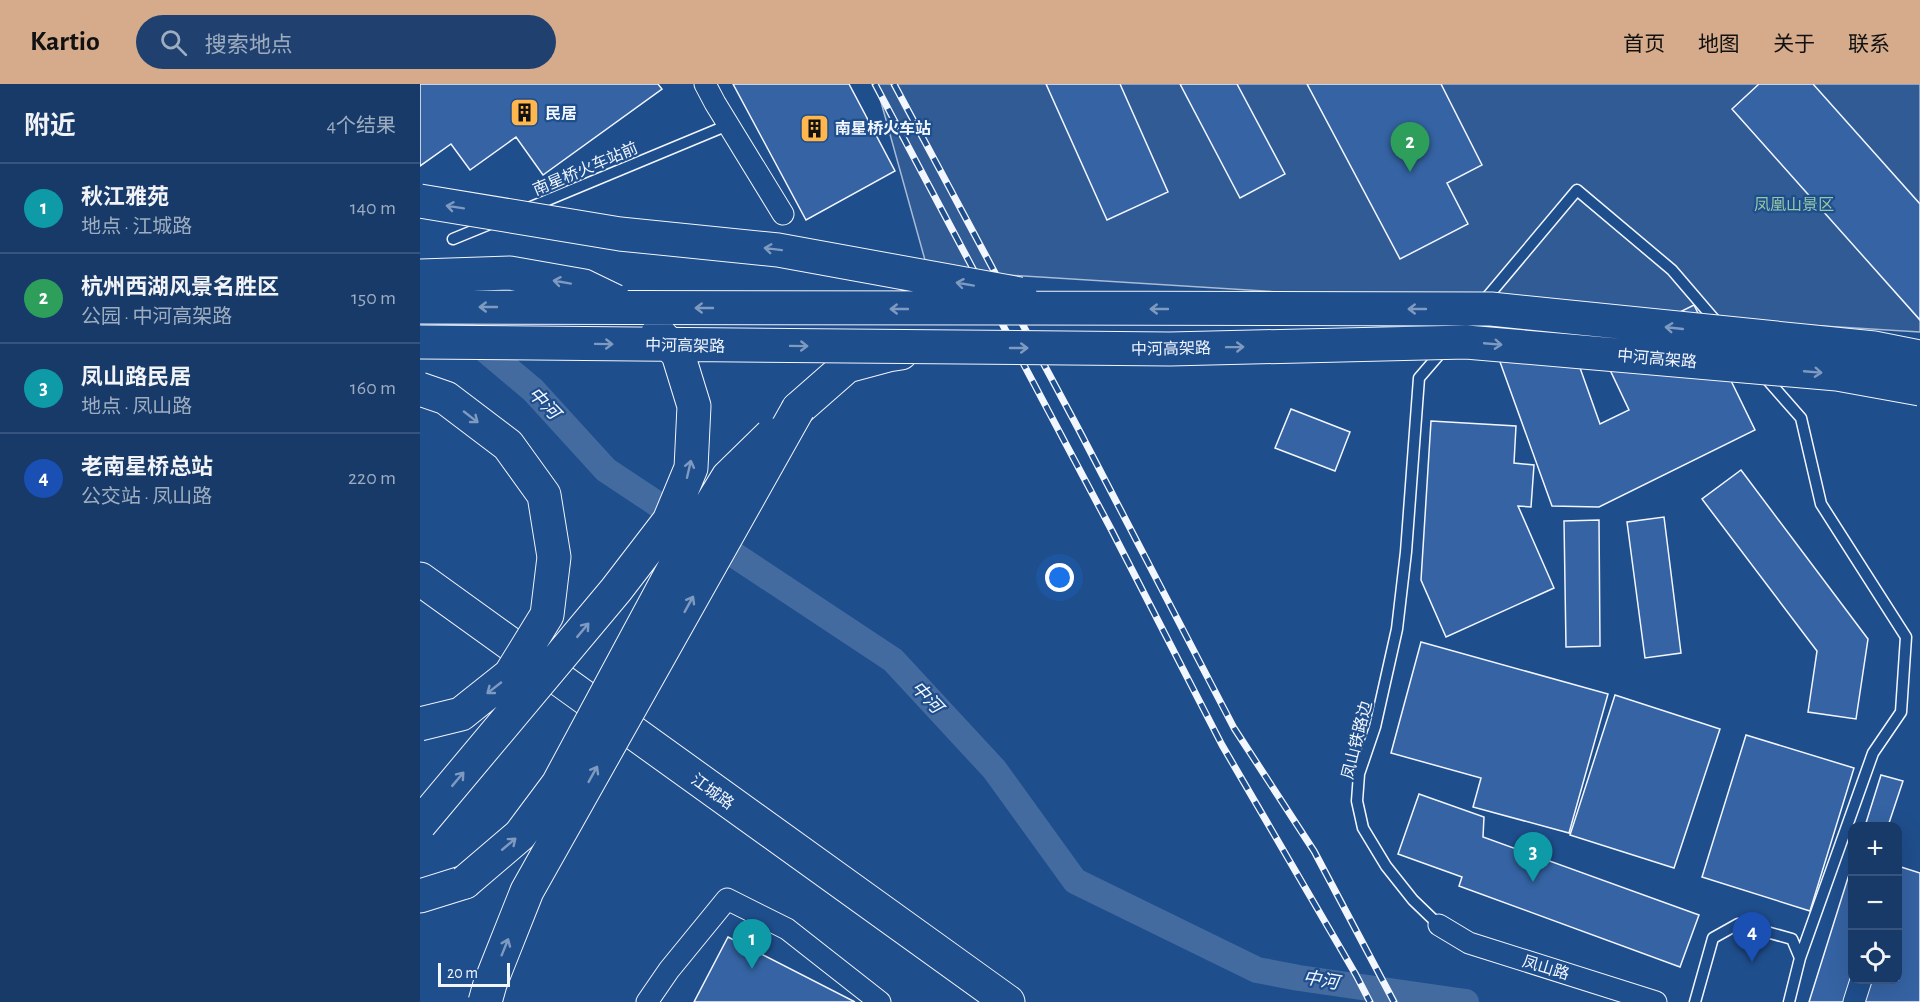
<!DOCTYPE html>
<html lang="zh">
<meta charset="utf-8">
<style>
:root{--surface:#173a69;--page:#20416f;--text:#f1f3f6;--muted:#9eadc0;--line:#36547d;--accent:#d6ab8b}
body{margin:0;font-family:"Alegreya Sans","Noto Sans SC",sans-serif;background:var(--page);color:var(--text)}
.controls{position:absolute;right:18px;bottom:18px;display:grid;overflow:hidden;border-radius:12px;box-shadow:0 6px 24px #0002}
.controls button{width:54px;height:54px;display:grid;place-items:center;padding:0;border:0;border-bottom:2px solid var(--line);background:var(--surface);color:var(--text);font:30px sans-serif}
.scale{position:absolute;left:18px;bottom:15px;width:72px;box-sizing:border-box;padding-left:6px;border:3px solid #f2f6ff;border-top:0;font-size:16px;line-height:21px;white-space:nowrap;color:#f2f6ff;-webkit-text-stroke:4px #1f4e8c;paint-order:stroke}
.you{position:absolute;left:640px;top:494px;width:21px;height:21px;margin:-15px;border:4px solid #fff;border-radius:50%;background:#1a73e8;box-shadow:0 0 0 9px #1a73e833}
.badge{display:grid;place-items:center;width:39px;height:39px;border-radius:50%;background:var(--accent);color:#fff;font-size:20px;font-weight:700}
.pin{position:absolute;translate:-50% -50px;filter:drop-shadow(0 2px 3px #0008)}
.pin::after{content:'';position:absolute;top:32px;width:21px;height:18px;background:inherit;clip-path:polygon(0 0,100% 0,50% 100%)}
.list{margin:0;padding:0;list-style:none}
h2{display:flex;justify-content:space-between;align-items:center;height:78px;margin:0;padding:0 24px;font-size:26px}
h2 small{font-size:20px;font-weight:400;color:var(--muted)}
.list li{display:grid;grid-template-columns:39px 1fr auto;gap:18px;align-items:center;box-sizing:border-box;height:90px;padding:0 24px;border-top:2px solid var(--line)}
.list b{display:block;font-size:22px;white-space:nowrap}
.list p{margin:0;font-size:20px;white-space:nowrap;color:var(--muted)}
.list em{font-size:20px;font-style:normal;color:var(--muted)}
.icon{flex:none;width:33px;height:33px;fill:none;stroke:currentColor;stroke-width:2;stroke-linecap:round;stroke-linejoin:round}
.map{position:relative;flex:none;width:1500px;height:918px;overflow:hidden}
header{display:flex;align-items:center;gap:36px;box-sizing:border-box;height:84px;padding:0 30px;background:var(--accent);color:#111}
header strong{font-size:28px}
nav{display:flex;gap:33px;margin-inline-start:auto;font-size:21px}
.search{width:420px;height:54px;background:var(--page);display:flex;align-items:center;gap:15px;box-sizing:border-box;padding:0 21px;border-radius:33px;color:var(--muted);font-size:22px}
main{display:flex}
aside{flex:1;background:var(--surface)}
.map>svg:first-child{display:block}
.green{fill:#305b95;stroke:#a8bbd7;stroke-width:1.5}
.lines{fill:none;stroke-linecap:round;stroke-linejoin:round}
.canal{stroke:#446ba0;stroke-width:26}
.building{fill:#3563a3;stroke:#f2f6ff;stroke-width:1.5}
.lane-casing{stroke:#f2f6ff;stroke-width:13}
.street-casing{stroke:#f2f6ff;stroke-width:23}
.primary-casing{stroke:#f2f6ff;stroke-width:35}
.highway-casing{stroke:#f2f6ff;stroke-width:35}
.lane{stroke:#1f4e8c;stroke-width:10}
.street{stroke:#1f4e8c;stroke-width:21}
.primary{stroke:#1f4e8c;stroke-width:33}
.highway{stroke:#1f4e8c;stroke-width:33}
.rail-casing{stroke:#f2f6ff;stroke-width:7}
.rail{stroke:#1f4e8c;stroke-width:4.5;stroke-dasharray:14;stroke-linecap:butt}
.highway-bridge-casing{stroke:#f2f6ff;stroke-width:35;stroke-linecap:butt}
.highway-bridge{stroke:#1f4e8c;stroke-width:33}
.oneway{stroke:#7e9ac0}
.labels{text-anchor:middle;stroke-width:4.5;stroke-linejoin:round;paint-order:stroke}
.poi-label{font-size:16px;font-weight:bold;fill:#f2f6ff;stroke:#1f4e8c;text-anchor:start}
.street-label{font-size:16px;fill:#f2f6ff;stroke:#1f4e8c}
.park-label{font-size:16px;fill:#97c8a6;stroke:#1f4e8c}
.water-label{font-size:18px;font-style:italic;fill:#f2f6ff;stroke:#1f4e8c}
</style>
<header>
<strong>Kartio</strong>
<div class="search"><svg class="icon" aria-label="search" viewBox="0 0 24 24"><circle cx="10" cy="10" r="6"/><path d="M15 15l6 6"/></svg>搜索地点</div>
<nav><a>首页</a><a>地图</a><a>关于</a><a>联系</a></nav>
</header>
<main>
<aside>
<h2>附近<small>4个结果</small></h2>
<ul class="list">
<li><span class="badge" style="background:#0f9aa8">1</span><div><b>秋江雅苑</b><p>地点 · 江城路</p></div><em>140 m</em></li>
<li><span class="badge" style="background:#2e9e5b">2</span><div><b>杭州西湖风景名胜区</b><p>公园 · 中河高架路</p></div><em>150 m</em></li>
<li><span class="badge" style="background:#0f9aa8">3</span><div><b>凤山路民居</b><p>地点 · 凤山路</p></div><em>160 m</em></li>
<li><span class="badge" style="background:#1a4fb4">4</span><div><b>老南星桥总站</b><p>公交站 · 凤山路</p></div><em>220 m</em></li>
</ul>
</aside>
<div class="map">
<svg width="1500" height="918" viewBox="0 0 1500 918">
<rect width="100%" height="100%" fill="#1f4e8c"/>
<!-- green -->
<path class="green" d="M456,0h1044v248l-945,-59 -50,-13z"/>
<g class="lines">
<!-- canal -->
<path class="canal" d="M7,217l106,89 73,80 287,190 101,109 81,112 182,89 42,8 167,24"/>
</g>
<!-- building -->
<path class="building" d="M0,0h238l4,5 -119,86 -27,-38 -46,33 -19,-26 -31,22z
M313,0h116l46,87 -89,49z
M626,0h74l48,108 -61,28z
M760,0h57l48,90 -45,24z
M887,0h134l41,81 -35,18 21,41 -68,35z
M1339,0h54l107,120v116l-188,-211z
M1274,221l61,125 -156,77 -47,-1 -57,-158 69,-25 36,101 29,-14 -28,-59z
M871,325l59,23 -15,39 -60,-23z
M1011,337l85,5 -2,37 20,2 -3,42 -13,-1 36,82 -108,49 -25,-57z
M1321,386l127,169 -12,80 -48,-7 9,-61 -115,-152z
M1244,433l17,136 -36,5 -18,-136z
M1179,436l1,126 -34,1 -2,-126z
M1001,558l187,52 -39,139 -96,-26 8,-29 -90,-25z
M1195,611l105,34 -46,139 -104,-33z
M1326,651l108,33 -44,143 -108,-34z
M1461,691l22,6 -15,45h-23z
M999,710l65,23 -1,20 216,78 -19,52 -221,-81 3,-9 -64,-23z
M1432,781v115h46v-114l22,7v129h-111z
M308,853l127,65h-161z"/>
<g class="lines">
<defs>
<path id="lane" d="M106,125l202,-84
M33,155l39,-16
M1063,218l94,-112 95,80 48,56
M1344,292l37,42 20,86 85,133 -5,75 -28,41 -73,205
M1019,841l-26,-25 -27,-34 -23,-38 -6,-27 2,-27 16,-47 22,-98 9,-77 13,-174 25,-29
M1275,918l18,-64 25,-14 54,15 8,19 -11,44"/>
<path id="street" d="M285,0l10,19 68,111
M1019,841l30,18 187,59
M227,918l22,-32 58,-71 60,30 93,73
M1434,918l7,-22"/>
<path id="primary" d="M0,495l588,423"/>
<path id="highway" d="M378,325l49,-43 41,-11 13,-2
M0,812l45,-14"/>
</defs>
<!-- lane casing -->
<use href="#lane" class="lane-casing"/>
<!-- street casing -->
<use href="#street" class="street-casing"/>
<!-- primary casing -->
<use href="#primary" class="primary-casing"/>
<!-- highway casing -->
<use href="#highway" class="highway-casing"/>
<!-- lane -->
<use href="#lane" class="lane"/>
<!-- street -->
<use href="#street" class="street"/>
<!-- primary -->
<use href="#primary" class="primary"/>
<!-- highway -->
<use href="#highway" class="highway"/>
<defs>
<path id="rail" d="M455,0l236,445 111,216 134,230 14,27
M474,0l185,346 155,298 80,123 80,151"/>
</defs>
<!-- rail casing -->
<use href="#rail" class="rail-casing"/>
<!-- rail -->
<use href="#rail" class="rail"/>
<defs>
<path id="highway-bridge" d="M0,117l200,33 158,16 242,44
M0,192l90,-3 74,13 31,15
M0,223l1071,2 383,39 46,9
M0,258l750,7 296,-7 371,32 83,15
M0,305l26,9 62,47 36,50 10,62 -7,58 -37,60 -49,39 -41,10
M0,740l196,-234 53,-69 22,-53 3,-62 -16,-52 -20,-21
M45,798l55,-47 38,-51 129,-240 41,-67 43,-42
M65,918l5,-18 37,-93 271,-482"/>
</defs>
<!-- highway-bridge casing -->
<use href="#highway-bridge" class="highway-bridge-casing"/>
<!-- highway-bridge -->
<use href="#highway-bridge" class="highway-bridge"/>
</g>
<!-- one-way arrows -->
<defs><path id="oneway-shaft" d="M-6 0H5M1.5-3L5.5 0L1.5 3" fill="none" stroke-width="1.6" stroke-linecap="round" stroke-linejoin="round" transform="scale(1.5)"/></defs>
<g class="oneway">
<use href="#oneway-shaft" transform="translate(35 123) rotate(-171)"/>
<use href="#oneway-shaft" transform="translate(353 165) rotate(-173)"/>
<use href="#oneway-shaft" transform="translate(142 198) rotate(-170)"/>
<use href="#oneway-shaft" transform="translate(545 200) rotate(-170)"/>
<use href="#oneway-shaft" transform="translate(68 223) rotate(-180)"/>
<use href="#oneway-shaft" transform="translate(284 224) rotate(-180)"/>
<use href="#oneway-shaft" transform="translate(479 225) rotate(-180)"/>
<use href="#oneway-shaft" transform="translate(739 225) rotate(180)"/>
<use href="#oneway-shaft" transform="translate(997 225) rotate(180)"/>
<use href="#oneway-shaft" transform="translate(1254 244) rotate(-174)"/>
<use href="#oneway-shaft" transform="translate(184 260) rotate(1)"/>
<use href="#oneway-shaft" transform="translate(1073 260) rotate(5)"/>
<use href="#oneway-shaft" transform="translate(379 262) rotate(1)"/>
<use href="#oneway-shaft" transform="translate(815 263) rotate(-1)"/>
<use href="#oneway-shaft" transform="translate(599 264)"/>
<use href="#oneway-shaft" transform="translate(1393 288) rotate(5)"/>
<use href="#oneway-shaft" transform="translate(51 333) rotate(38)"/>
<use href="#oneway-shaft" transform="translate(269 385) rotate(-77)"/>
<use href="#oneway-shaft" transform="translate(269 520) rotate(-61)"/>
<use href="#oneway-shaft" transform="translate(163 546) rotate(-50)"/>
<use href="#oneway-shaft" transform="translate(74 604) rotate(142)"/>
<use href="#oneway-shaft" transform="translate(173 690) rotate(-61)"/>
<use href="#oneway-shaft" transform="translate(38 695) rotate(-50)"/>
<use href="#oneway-shaft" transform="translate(89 760) rotate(-40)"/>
<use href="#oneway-shaft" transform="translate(85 863) rotate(-68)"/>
</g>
<!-- icons -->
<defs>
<symbol id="building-square" viewBox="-11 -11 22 22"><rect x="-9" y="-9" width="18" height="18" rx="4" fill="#ffb74d" stroke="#1f4e8c"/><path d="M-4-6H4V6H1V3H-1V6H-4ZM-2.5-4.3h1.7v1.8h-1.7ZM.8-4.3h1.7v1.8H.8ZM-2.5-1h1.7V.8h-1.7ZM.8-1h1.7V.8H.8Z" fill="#111"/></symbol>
</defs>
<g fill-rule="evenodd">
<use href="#building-square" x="88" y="12" width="33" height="33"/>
<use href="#building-square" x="378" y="28" width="33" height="33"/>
</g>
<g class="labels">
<!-- poi labels -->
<g class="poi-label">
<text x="125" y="35">民居</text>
<text x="415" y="50">南星桥火车站</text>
</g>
<!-- street labels -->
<g class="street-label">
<text transform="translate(165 84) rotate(-23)" y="6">南星桥火车站前</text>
<text transform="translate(265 261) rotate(1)" y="6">中河高架路</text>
<text transform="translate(751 264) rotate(-1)" y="6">中河高架路</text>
<text transform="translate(1237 274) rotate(5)" y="6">中河高架路</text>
<text transform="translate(936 656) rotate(-76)" y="6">凤山铁路边</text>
<text transform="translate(293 707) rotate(36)" y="6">江城路</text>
<text transform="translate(1126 883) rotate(17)" y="6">凤山路</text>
</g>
<!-- park labels -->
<g class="park-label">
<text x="1374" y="126">凤凰山景区</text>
</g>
<!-- water labels -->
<g class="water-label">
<text transform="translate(124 319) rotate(46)" y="6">中河</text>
<text transform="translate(507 613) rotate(47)" y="6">中河</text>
<text transform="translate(901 896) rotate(9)" y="6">中河</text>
</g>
</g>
</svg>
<div class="controls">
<button>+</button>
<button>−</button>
<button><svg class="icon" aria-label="locate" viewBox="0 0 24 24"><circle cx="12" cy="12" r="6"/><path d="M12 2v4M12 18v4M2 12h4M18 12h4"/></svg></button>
</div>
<div class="scale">20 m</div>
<div class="you"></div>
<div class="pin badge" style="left:332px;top:885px;background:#0f9aa8">1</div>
<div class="pin badge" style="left:990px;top:88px;background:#2e9e5b">2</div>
<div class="pin badge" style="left:1113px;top:798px;background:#0f9aa8">3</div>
<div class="pin badge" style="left:1332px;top:878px;background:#1a4fb4">4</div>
</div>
</main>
